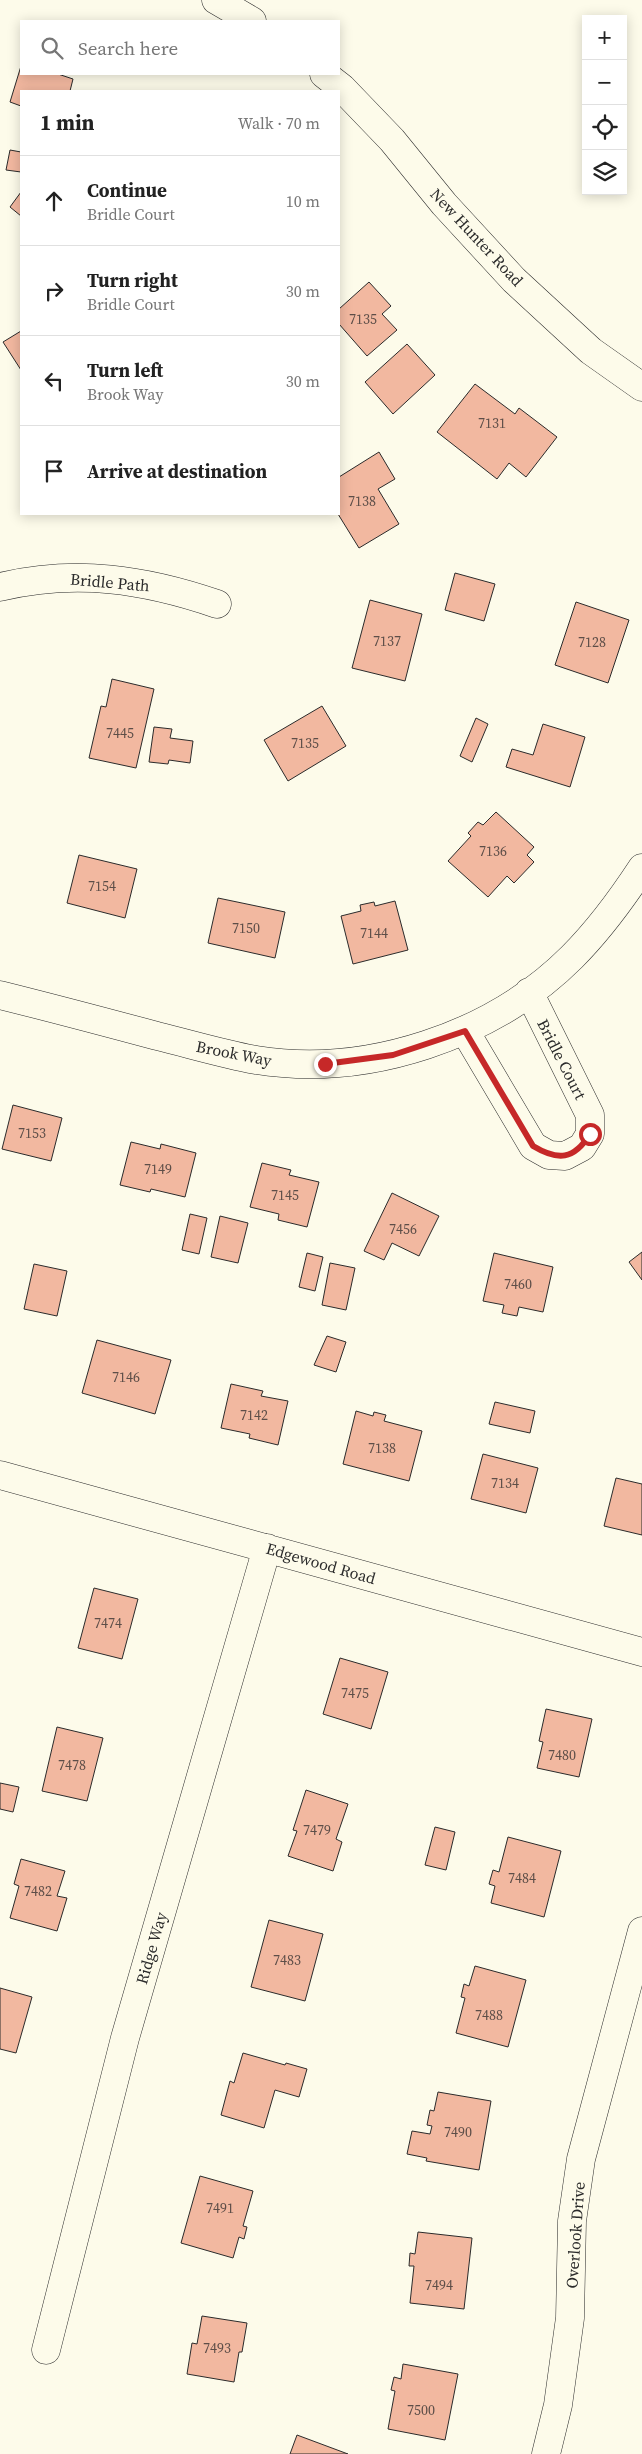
<!DOCTYPE html>
<meta charset="utf-8">
<style>
:root{--surface:#fff;--page:#f2f2f2;--text:#222;--muted:#767676;--line:#e0e0e0}
body{margin:0;font-family:"Source Serif 4",serif;background:var(--page);color:var(--text)}
.controls{position:absolute;right:15px;top:15px;display:grid;overflow:hidden;border-radius:0px;box-shadow:0 2px 12px #0003}
.controls button{width:45px;height:45px;display:grid;place-items:center;padding:0;border:0;border-bottom:1px solid var(--line);background:var(--surface);color:var(--text);font:25px sans-serif}
.stop{position:absolute;width:15px;height:15px;margin:-11px;border:4px solid #c62828;border-radius:50%;background:#fff}
.stop.end{background:#c62828;border-color:#fff;box-shadow:0 1px 5px #0008}
.list{margin:0;padding:0;list-style:none}
h2{display:flex;justify-content:space-between;align-items:center;height:65px;margin:0;padding:0 20px;font-size:21px}
h2 small{font-size:16px;font-weight:400;color:var(--muted)}
.list li{display:grid;grid-template-columns:32px 1fr auto;gap:15px;align-items:center;box-sizing:border-box;height:90px;padding:0 20px;border-top:1px solid var(--line)}
.list b{display:block;font-size:19px;white-space:nowrap}
.list p{margin:0;font-size:16px;white-space:nowrap;color:var(--muted)}
.list em{font-size:16px;font-style:normal;color:var(--muted)}
.icon{flex:none;width:28px;height:28px;fill:none;stroke:currentColor;stroke-width:2;stroke-linecap:round;stroke-linejoin:round}
.map{position:relative;flex:none;width:642px;height:2454px;overflow:hidden}
.search{position:absolute;background:var(--surface);box-shadow:0 2px 12px #0003;left:20px;top:20px;width:320px;height:55px;display:flex;align-items:center;gap:12px;box-sizing:border-box;padding:0 18px;border-radius:0px;color:var(--muted);font-size:19px}
.panel{position:absolute;background:var(--surface);box-shadow:0 2px 12px #0003;left:20px;top:90px;width:320px;height:425px;border-radius:0px}
.map>svg:first-child{display:block}
.building{fill:#f2b8a0;stroke:#2b2b2b}
.lines{fill:none;stroke-linecap:round;stroke-linejoin:round}
.minor-casing{stroke:#2b2b2b;stroke-width:29}
.minor{stroke:#fdfbea;stroke-width:28}
.route{stroke:#c62828;stroke-width:6}
.labels{text-anchor:middle;stroke-width:4;stroke-linejoin:round;paint-order:stroke}
.number-label{font-size:14px;fill:#5d4e48}
.street-label{font-size:16px;fill:#2b2b2b;stroke:#fdfbea}
</style>
<div class="map">
<svg width="642" height="2454" viewBox="0 0 642 2454">
<rect width="100%" height="100%" fill="#fdfbea"/>
<!-- building -->
<path class="building" d="M21,66v8h37l15,5 -3,12h-49v15l-11,-4z
M10,150l11,2v20l-15,-2z
M21,192v24l-11,-9z
M369,282l22,24 -9,8 15,16 -30,26 -28,-32v-15z
M21,331v39l-18,-28z
M407,344l28,31 -42,39 -28,-32z
M475,384l40,30 4,-6 38,29 -31,40 -17,-14 -12,16 -60,-47z
M379,452l16,27 -17,10 21,35 -40,24 -21,-34 1,-37z
M455,573l40,11 -11,37 -39,-11z
M370,600l52,14 -17,67 -53,-13z
M576,602l53,18 -21,63 -53,-18z
M112,679l42,10 -18,79 -47,-10 12,-52 5,1z
M322,706l24,40 -58,35 -24,-41z
M476,718l12,6 -16,38 -12,-6z
M543,724l42,13 -15,50 -64,-20 6,-18 21,6z
M154,727l18,2 -2,9 23,3 -3,22 -21,-3 -1,4 -19,-2z
M496,812l38,35 -7,8 7,7 -20,21 -7,-7 -19,21 -40,-36 23,-25 -3,-3 10,-11 5,3z
M79,855l58,14 -12,49 -58,-15z
M218,898l67,14 -10,46 -67,-15z
M395,901l13,49 -55,14 -12,-48 20,-5 -1,-6 14,-3 1,4z
M13,1105l49,13 -11,43 -49,-12z
M131,1142l29,7 1,-5 35,9 -11,44 -34,-8 -1,3 -30,-7z
M262,1163l29,7 -2,5 30,7 -12,45 -29,-7 1,-6 -29,-7z
M392,1193l47,23 -20,40 -27,-13 -8,17 -20,-9z
M190,1214l17,4 -8,36 -17,-4z
M220,1216l28,7 -10,40 -27,-6z
M642,1252v28l-13,-18z
M307,1253l16,4 -8,34 -16,-4z
M494,1253l59,14 -10,45 -24,-5 -2,9 -15,-3 2,-8 -21,-4z
M330,1263l25,5 -9,42 -24,-5z
M34,1264l33,7 -10,45 -33,-7z
M327,1336l19,6 -10,30 -22,-7z
M97,1340l74,20 -16,54 -73,-21z
M231,1384l32,7 -2,5 27,5 -10,44 -29,-7 1,-4 -29,-6z
M495,1402l40,9 -5,22 -41,-9z
M356,1411l17,5 1,-4 12,3 -2,6 38,10 -13,50 -66,-17z
M483,1454l55,14 -12,45 -55,-14z
M616,1478l26,6v51l-38,-9z
M94,1588l44,11 -16,60 -44,-11z
M340,1658l48,14 -17,57 -48,-15z
M546,1709l46,10 -13,58 -42,-9 6,-26 -4,-1z
M57,1727l46,11 -16,63 -45,-10z
M0,1783l19,4 -6,25 -13,-3z
M306,1790l42,14 -12,35 6,3 -9,29 -45,-15 9,-25 -4,-1z
M435,1827l20,5 -9,38 -21,-5z
M508,1837l53,14 -17,66 -53,-14 4,-17 -6,-2 4,-14 6,2z
M21,1859l44,12 -8,25 10,2 -10,33 -47,-13 9,-32 -5,-2z
M269,1920l54,14 -18,67 -54,-14z
M475,1966l51,14 -18,67 -52,-14 9,-35 -4,-1 3,-13 5,2z
M0,1988l32,9 -16,56 -16,-4z
M243,2053l42,12 1,-2 21,6 -8,28 -24,-7 -11,38 -43,-13 9,-34 4,2z
M438,2092l53,9 -12,69 -53,-9 1,-3 -20,-4 5,-23 18,3 2,-8 -5,-1 3,-15 4,1z
M200,2176l53,15 -10,35 4,1 -3,12 -5,-2 -6,21 -52,-15z
M418,2232l54,6 -8,71 -54,-6 4,-37h-5l1,-13 5,1z
M202,2316l45,7 -5,29h-3l-5,30 -47,-8 5,-31 5,1z
M403,2364l55,10 -13,66 -57,-11 7,-38 -4,-1 3,-13 7,2z
M297,2435l51,19h-58z"/>
<g class="lines">
<defs>
<path id="minor" d="M216,0l36,21
M324,74l18,14 50,52 52,64 70,76 77,71 51,36
M0,587c76,-18 144,-8 217,17
M0,995c52,13 105,27 157,41 33,8 66,18 99,24 111,18 237,-24 316,-103 27,-27 49,-57 70,-89
M465,1031l68,115 16,9 16,1 17,-9 8,-13v-19l-61,-123
M0,1475l642,177
M46,2350l79,-312 142,-490
M546,2454l12,-49 12,-87 2,-97 9,-62 61,-228"/>
</defs>
<!-- minor casing -->
<use href="#minor" class="minor-casing"/>
<!-- minor -->
<use href="#minor" class="minor"/>
</g>
<g class="lines">
<!-- route -->
<path class="route" d="M325,1064l68,-9 72,-24 68,115c25,15 41,14 57,-12"/>
</g>
<g class="labels">
<!-- number labels -->
<g class="number-label">
<text x="363" y="324">7135</text>
<text x="492" y="428">7131</text>
<text x="362" y="506">7138</text>
<text x="387" y="646">7137</text>
<text x="592" y="647">7128</text>
<text x="120" y="738">7445</text>
<text x="305" y="748">7135</text>
<text x="493" y="856">7136</text>
<text x="102" y="891">7154</text>
<text x="246" y="933">7150</text>
<text x="374" y="938">7144</text>
<text x="32" y="1138">7153</text>
<text x="158" y="1174">7149</text>
<text x="285" y="1200">7145</text>
<text x="403" y="1234">7456</text>
<text x="518" y="1289">7460</text>
<text x="126" y="1382">7146</text>
<text x="254" y="1420">7142</text>
<text x="382" y="1453">7138</text>
<text x="505" y="1488">7134</text>
<text x="108" y="1628">7474</text>
<text x="355" y="1698">7475</text>
<text x="562" y="1760">7480</text>
<text x="72" y="1770">7478</text>
<text x="317" y="1835">7479</text>
<text x="522" y="1883">7484</text>
<text x="38" y="1896">7482</text>
<text x="287" y="1965">7483</text>
<text x="489" y="2020">7488</text>
<text x="458" y="2137">7490</text>
<text x="220" y="2213">7491</text>
<text x="439" y="2290">7494</text>
<text x="217" y="2353">7493</text>
<text x="421" y="2415">7500</text>
</g>
<!-- street labels -->
<g class="street-label">
<text transform="translate(477 237) rotate(47)" y="6">New Hunter Road</text>
<text transform="translate(110 582) rotate(5)" y="6">Bridle Path</text>
<text transform="translate(234 1053) rotate(11)" y="6">Brook Way</text>
<text transform="translate(562 1059) rotate(63)" y="6">Bridle Court</text>
<text transform="translate(321 1563) rotate(16)" y="6">Edgewood Road</text>
<text transform="translate(151 1948) rotate(-74)" y="6">Ridge Way</text>
<text transform="translate(575 2235) rotate(-86)" y="6">Overlook Drive</text>
</g>
</g>
</svg>
<div class="controls">
<button>+</button>
<button>−</button>
<button><svg class="icon" aria-label="locate" viewBox="0 0 24 24"><circle cx="12" cy="12" r="6"/><path d="M12 2v4M12 18v4M2 12h4M18 12h4"/></svg></button>
<button><svg class="icon" aria-label="layers" viewBox="0 0 24 24"><path d="M12 4l9 5-9 5-9-5zM3 14l9 5 9-5"/></svg></button>
</div>
<div class="stop" style="left:590px;top:1134px"></div>
<div class="stop end" style="left:325px;top:1064px"></div>
<div class="search"><svg class="icon" aria-label="search" viewBox="0 0 24 24"><circle cx="10" cy="10" r="6"/><path d="M15 15l6 6"/></svg>Search here</div>
<section class="panel">
<h2>1 min<small>Walk · 70 m</small></h2>
<ul class="list">
<li><svg class="icon" aria-label="ahead" viewBox="0 0 24 24"><path d="M12 20V5M6 11l6-6 6 6"/></svg><div><b>Continue</b><p>Bridle Court</p></div><em>10 m</em></li>
<li><svg class="icon" aria-label="right" viewBox="0 0 24 24"><path d="M7 20v-9h11M14 6l5 5-5 5"/></svg><div><b>Turn right</b><p>Bridle Court</p></div><em>30 m</em></li>
<li><svg class="icon" aria-label="left" viewBox="0 0 24 24"><path d="M17 20v-9H6M10 6l-5 5 5 5"/></svg><div><b>Turn left</b><p>Brook Way</p></div><em>30 m</em></li>
<li><svg class="icon" aria-label="arrive" viewBox="0 0 24 24"><path d="M6 21V4h12l-3 4 3 4H6"/></svg><div><b>Arrive at destination</b></div></li>
</ul>
</section>
</div>
